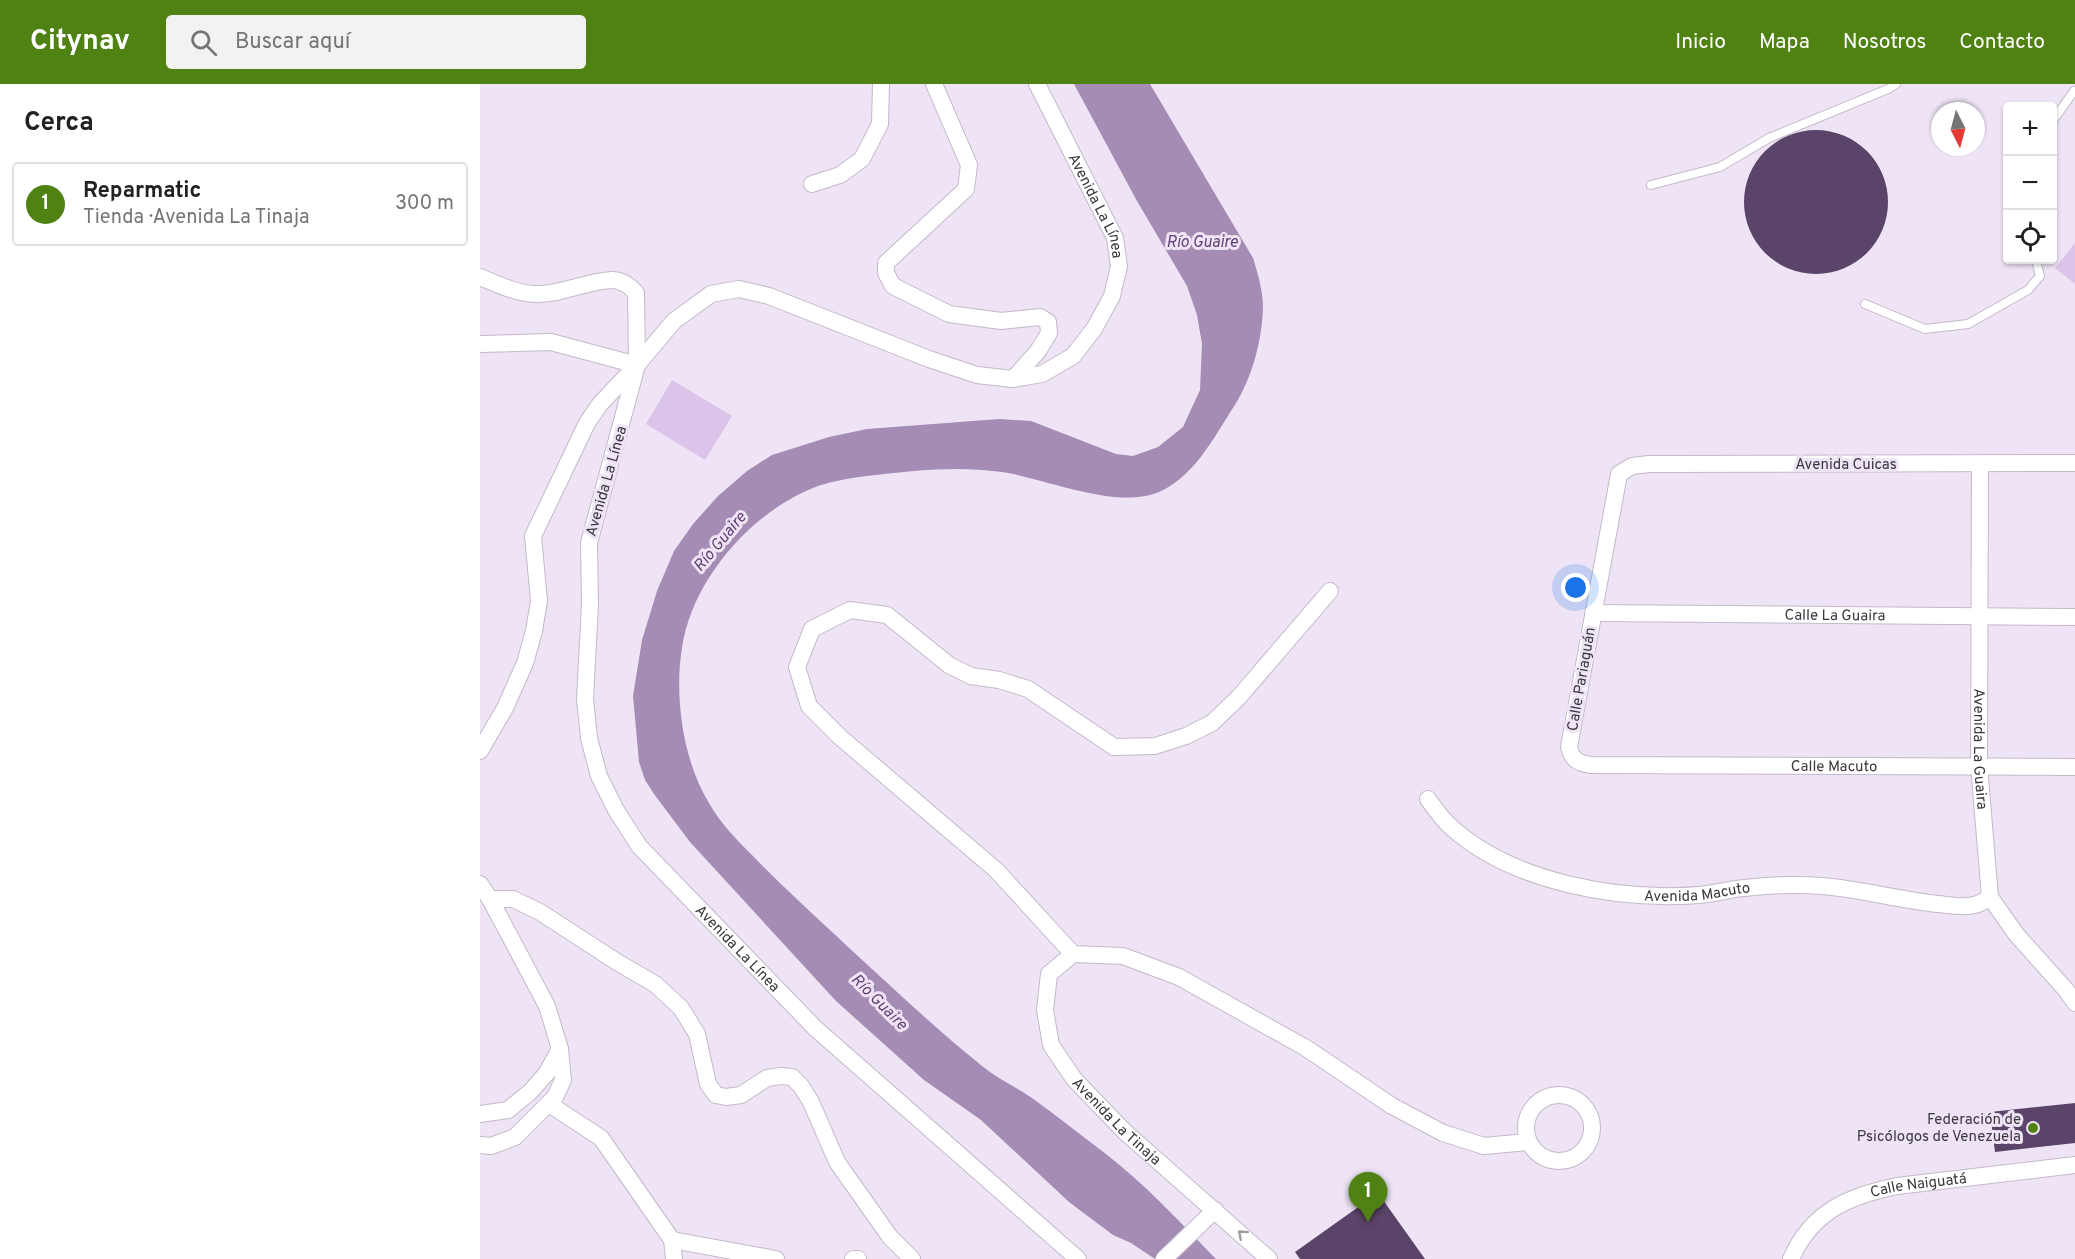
<!DOCTYPE html>
<html lang="es">
<meta charset="utf-8">
<style>
:root{--surface:#fff;--page:#f2f2f2;--text:#202124;--muted:#757577;--line:#e0e0e0;--accent:#508113}
body{margin:0;font-family:Overpass,sans-serif;background:var(--page);color:var(--text)}
.controls{position:absolute;right:18px;top:18px;display:grid;overflow:hidden;border-radius:6px;box-shadow:0 2px 4px #0004}
.controls button{width:54px;height:54px;display:grid;place-items:center;padding:0;border:0;border-bottom:2px solid var(--line);background:var(--surface);color:var(--text);font:30px sans-serif}
.compass{position:absolute;left:1451px;top:18px;width:54px;height:54px;border-radius:50%;background:var(--surface);box-shadow:0 2px 4px #0004;rotate:174deg}
.you{position:absolute;left:1096px;top:504px;width:21px;height:21px;margin:-15px;border:4px solid #fff;border-radius:50%;background:#1a73e8;box-shadow:0 0 0 9px #1a73e833}
.badge{display:grid;place-items:center;width:39px;height:39px;border-radius:50%;background:var(--accent);color:#fff;font-size:20px;font-weight:700}
.pin{position:absolute;translate:-50% -50px;filter:drop-shadow(0 2px 3px #0008)}
.pin::after{content:'';position:absolute;top:32px;width:21px;height:18px;background:inherit;clip-path:polygon(0 0,100% 0,50% 100%)}
.list{margin:0;padding:0;list-style:none}
h2{display:flex;justify-content:space-between;align-items:center;height:78px;margin:0;padding:0 24px;font-size:26px}
h2 small{font-size:20px;font-weight:400;color:var(--muted)}
.list li{display:grid;grid-template-columns:39px 1fr auto;gap:18px;align-items:center;box-sizing:border-box;height:84px;margin:0 12px 12px;padding:0 12px;border:2px solid var(--line);border-radius:6px}
.list b{display:block;font-size:22px;white-space:nowrap}
.list p{margin:0;font-size:20px;white-space:nowrap;color:var(--muted)}
.list em{font-size:20px;font-style:normal;color:var(--muted)}
.icon{flex:none;width:33px;height:33px;fill:none;stroke:currentColor;stroke-width:2;stroke-linecap:round;stroke-linejoin:round}
.map{position:relative;flex:none;width:1595px;height:1175px;overflow:hidden}
header{display:flex;align-items:center;gap:36px;box-sizing:border-box;height:84px;padding:0 30px;background:var(--accent);color:#fff}
header strong{font-size:28px}
nav{display:flex;gap:33px;margin-inline-start:auto;font-size:21px}
.search{width:420px;height:54px;background:var(--page);display:flex;align-items:center;gap:15px;box-sizing:border-box;padding:0 21px;border-radius:6px;color:var(--muted);font-size:22px}
main{display:flex}
aside{flex:1;background:var(--surface)}
.map>svg:first-child{display:block}
.green{fill:#dbc3ea}
.water{fill:#a58cb5}
.building{fill:#5b4469}
.lines{fill:none;stroke-linecap:round;stroke-linejoin:round}
.service-casing{stroke:#c3b9c9;stroke-width:10}
.minor-casing{stroke:#c3b9c9;stroke-width:18}
.service{stroke:#fff;stroke-width:8}
.minor{stroke:#fff;stroke-width:16}
.oneway{stroke:#9d9b9e}
.poi-dot{fill:#508113;stroke:#eee4f5;stroke-width:2}
.labels{text-anchor:middle;stroke-width:6;stroke-linejoin:round;paint-order:stroke}
.street-label{font-size:15px;fill:#3b373d;stroke:#eee4f5}
.poi-label{font-size:15px;fill:#3b373d;stroke:#eee4f5;text-anchor:end}
.water-label{font-size:16px;font-style:italic;fill:#603e74;stroke:#eee4f5}
</style>
<header>
<strong>Citynav</strong>
<div class="search"><svg class="icon" aria-label="search" viewBox="0 0 24 24"><circle cx="10" cy="10" r="6"/><path d="M15 15l6 6"/></svg>Buscar aquí</div>
<nav><a>Inicio</a><a>Mapa</a><a>Nosotros</a><a>Contacto</a></nav>
</header>
<main>
<aside>
<h2>Cerca<small></small></h2>
<ul class="list">
<li><span class="badge">1</span><div><b>Reparmatic</b><p>Tienda · Avenida La Tinaja</p></div><em>300 m</em></li>
</ul>
</aside>
<div class="map">
<svg width="1595" height="1175" viewBox="0 0 1595 1175">
<rect width="100%" height="100%" fill="#eee4f5"/>
<!-- green -->
<path class="green" d="M1595,159v41l-20,-16z
M192,296l60,36 -27,44 -59,-36z"/>
<!-- water -->
<path class="water" d="M594,0h76l103,174c5,16 10,33 10,49 -1,36 -12,75 -32,104 -19,30 -38,66 -72,81 -43,18 -111,-13 -157,-20 -44,-6 -83,-2 -126,3 -19,2 -40,5 -58,11 -65,24 -126,93 -136,162 -8,48 1,113 27,155 11,20 27,36 43,52 25,26 52,51 79,76 50,46 99,93 151,135 16,13 34,21 50,32 25,18 50,38 74,56 40,31 75,69 110,105h-61l-24,-16 -18,-8 -44,-33 -88,-82 -57,-40 -88,-79 -146,-159 -36,-48 -9,-14 -6,-18 -6,-66 9,-56 15,-49 17,-40 19,-27 25,-28 29,-25 25,-16 57,-18 38,-8 132,-10 32,2 85,33 17,2 25,-9 25,-20 17,-37 2,-46 -5,-29 -10,-29 -50,-85z"/>
<!-- building -->
<path class="building" d="M1264 118a72 72 0 1 1 144 0a72 72 0 1 1-144 0Z
M1595,1019v40l-80,9 -5,-40z
M898,1109l47,66h-125l-5,-7z"/>
<g class="lines">
<defs>
<path id="service" d="M1572,38l22,-31
M1171,101l69,-18 49,-29 119,-49 8,-5
M1385,220l60,25 43,-5 60,-34 12,-14 -4,-16"/>
<g id="minor">
<path d="M454,0l35,81 -3,24 -80,74v10l7,13 56,28 52,7 39,-4 8,5 1,11 -11,18 -25,28"/>
<path id="s1" d="M557,0l78,154 4,28 -7,30 -18,33 -21,27 -31,18 -29,5 -36,-4 -48,-16 -160,-63 -30,-7 -28,5 -37,27 -37,44 -48,178 1,61 -5,95 4,39 10,38 17,34 23,36 176,182 263,231"/>
<path d="M332,100l28,-9 22,-16 18,-35 1,-40"/>
<path d="M0,193c17,7 35,16 54,17 26,1 53,-13 78,-14 11,0 18,6 24,13l1,72"/>
<path d="M0,260l71,-2 86,23"/>
<path id="s2" d="M1595,379l-426,1 -17,2 -13,8 -50,273c3,13 9,16 22,18l484,2"/>
<path id="s3" d="M1500,380l-1,302 11,131 26,37 50,56 9,13"/>
<path d="M850,507l-91,106 -27,26 -26,13 -31,10 -41,1 -86,-58 -29,-9 -28,-4 -22,-11 -62,-50 -37,-5 -38,19 -15,38 12,39 31,31 156,133 77,84 50,2 56,21 127,71 86,58 51,27 41,13 43,-4"/>
<path id="s4" d="M1113,529l482,4"/>
<path d="M0,667l25,-43 20,-45 9,-32 5,-30 -6,-65 54,-113 13,-19 37,-39"/>
<path id="s5" d="M948,715c7,10 14,20 23,28 62,56 168,74 248,68 16,-1 30,-6 45,-7 25,-3 52,-4 78,-2 39,3 77,14 116,18 11,1 25,4 36,1 6,-1 12,-5 16,-8"/>
<path d="M0,800l10,15 57,107 13,43 3,31 -8,17 -40,40 -24,9 -11,-1"/>
<path d="M10,815h23l27,13 77,50 38,22 26,24 16,26 11,50 8,11 10,2 15,-2 26,-17 14,-2 11,1 9,9 10,16 26,60 53,75 22,22"/>
<path id="s6" d="M593,870l-24,20 -4,36 6,35 23,34 51,53 144,127"/>
<circle cx="1079" cy="1044" r="33"/>
<path d="M69,1020l52,34 71,102 2,19"/>
<path d="M0,1030l28,-4 22,-18 16,-18 14,-25"/>
<path d="M192,1156l104,19"/>
<path d="M373,1175h5"/>
<path d="M684,1175l51,-49"/>
<path id="s7" d="M1311,1175c21,-48 58,-63 106,-73l178,-21"/>
</g>
</defs>
<!-- service casing -->
<use href="#service" class="service-casing"/>
<!-- minor casing -->
<use href="#minor" class="minor-casing"/>
<!-- service -->
<use href="#service" class="service"/>
<!-- minor -->
<use href="#minor" class="minor"/>
</g>
<!-- one-way arrows -->
<defs><path id="oneway-chevron" d="M-2-3.5L2.5 0L-2 3.5" fill="none" stroke-width="1.6" stroke-linecap="round" stroke-linejoin="round" transform="scale(1.5)"/></defs>
<use class="oneway" href="#oneway-chevron" transform="translate(762 1150) rotate(-138)"/>
<!-- markers -->
<circle class="poi-dot" cx="1553" cy="1044" r="6"/>
<g class="labels">
<!-- street labels -->
<g class="street-label">
<text dy="5" stroke="none"><textPath href="#s1" startOffset="136">Avenida La Línea</textPath></text>
<text x="1366" y="385">Avenida Cuicas</text>
<text transform="translate(126 397) rotate(-74)" y="5">Avenida La Línea</text>
<text dy="5" stroke="none"><textPath href="#s4" startOffset="242">Calle La Guaira</textPath></text>
<text transform="translate(1101 595) rotate(-80)" y="5">Calle Pariaguán</text>
<text dy="5" stroke="none"><textPath href="#s3" startOffset="285">Avenida La Guaira</textPath></text>
<text dy="5" stroke="none"><textPath href="#s2" startOffset="1010">Calle Macuto</textPath></text>
<text dy="5" stroke="none"><textPath href="#s5" startOffset="298">Avenida Macuto</textPath></text>
<text dy="5" stroke="none"><textPath href="#s1" startOffset="1432">Avenida La Línea</textPath></text>
<text dy="5" stroke="none"><textPath href="#s6" startOffset="204">Avenida La Tinaja</textPath></text>
<text dy="5" stroke="none"><textPath href="#s7" startOffset="156">Calle Naiguatá</textPath></text>
</g>
<!-- poi labels -->
<g class="poi-label">
<text x="1541" y="1040">Federación de<tspan x="1541" dy="17">Psicólogos de Venezuela</tspan></text>
</g>
<!-- water labels -->
<g class="water-label">
<text x="722" y="163">Río Guaire</text>
<text transform="translate(239 457) rotate(-50)" y="6">Río Guaire</text>
<text transform="translate(400 917) rotate(45)" y="6">Río Guaire</text>
</g>
</g>
</svg>
<div class="controls">
<button>+</button>
<button>−</button>
<button><svg class="icon" aria-label="locate" viewBox="0 0 24 24"><circle cx="12" cy="12" r="6"/><path d="M12 2v4M12 18v4M2 12h4M18 12h4"/></svg></button>
</div>
<svg class="compass" viewBox="-18 -18 36 36"><path d="M0-13l5 13h-10z" fill="#e53935"/><path d="M0 13l5-13h-10z" fill="#757577"/></svg>
<div class="you"></div>
<div class="pin badge" style="left:888px;top:1138px">1</div>
</div>
</main>
